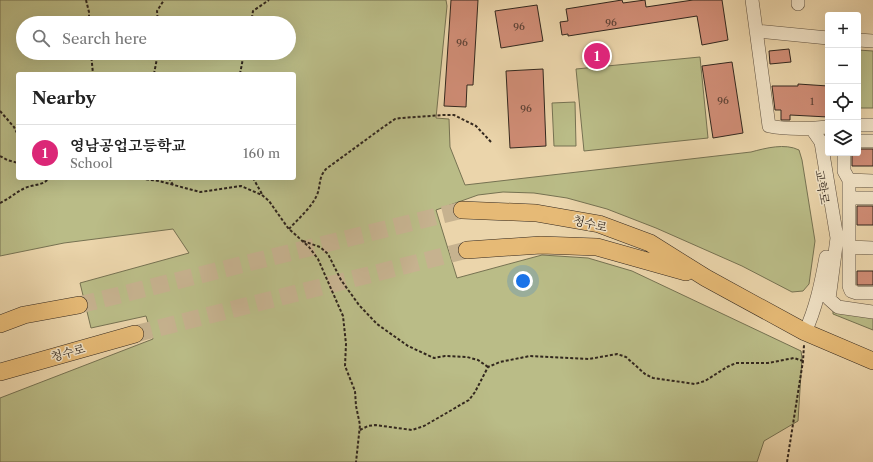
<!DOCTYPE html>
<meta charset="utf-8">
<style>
:root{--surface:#fff;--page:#f6f6f6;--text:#222;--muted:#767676;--line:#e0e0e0;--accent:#db2777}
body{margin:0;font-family:"Libre Caslon Text","Noto Serif KR",serif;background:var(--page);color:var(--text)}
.controls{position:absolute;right:12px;top:12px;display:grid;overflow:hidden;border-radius:4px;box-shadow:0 4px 16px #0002}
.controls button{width:36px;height:36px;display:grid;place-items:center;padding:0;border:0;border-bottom:1px solid var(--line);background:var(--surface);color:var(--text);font:20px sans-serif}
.you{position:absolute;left:523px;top:281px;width:14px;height:14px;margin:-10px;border:3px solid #fff;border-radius:50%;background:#1a73e8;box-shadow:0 0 0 6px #1a73e833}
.badge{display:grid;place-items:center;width:26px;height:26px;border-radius:50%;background:var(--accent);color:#fff;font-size:13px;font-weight:700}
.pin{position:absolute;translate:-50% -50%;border:2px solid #fff;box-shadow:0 1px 4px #0006}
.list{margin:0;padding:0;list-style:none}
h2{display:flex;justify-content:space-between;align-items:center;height:52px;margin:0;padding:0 16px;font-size:17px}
h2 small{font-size:13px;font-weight:400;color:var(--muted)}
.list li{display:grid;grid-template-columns:26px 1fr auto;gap:12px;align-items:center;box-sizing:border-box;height:56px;padding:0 16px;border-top:1px solid var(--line)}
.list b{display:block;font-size:15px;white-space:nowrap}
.list p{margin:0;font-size:13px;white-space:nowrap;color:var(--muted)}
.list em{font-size:13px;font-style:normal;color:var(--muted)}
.icon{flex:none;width:22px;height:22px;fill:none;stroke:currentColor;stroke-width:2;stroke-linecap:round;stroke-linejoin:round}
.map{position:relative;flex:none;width:873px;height:462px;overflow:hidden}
.search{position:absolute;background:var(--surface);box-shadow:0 4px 16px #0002;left:16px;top:16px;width:280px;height:44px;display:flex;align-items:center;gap:10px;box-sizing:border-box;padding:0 14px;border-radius:22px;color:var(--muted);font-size:15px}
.panel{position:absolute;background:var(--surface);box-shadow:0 4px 16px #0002;left:16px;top:72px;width:280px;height:108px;border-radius:4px}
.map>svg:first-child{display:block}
.green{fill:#babc87;stroke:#767252;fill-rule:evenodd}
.building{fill:#d08d76;stroke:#32271e}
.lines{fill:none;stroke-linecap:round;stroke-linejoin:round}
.major-tunnel{stroke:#c6b28f;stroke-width:17;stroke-dasharray:17 8;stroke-linecap:butt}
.minor-casing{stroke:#605241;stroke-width:14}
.major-casing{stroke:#32271e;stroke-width:18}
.path{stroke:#32271e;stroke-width:2;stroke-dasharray:3 2;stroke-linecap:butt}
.minor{stroke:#f2e4c8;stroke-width:13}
.major{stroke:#e6ba76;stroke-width:17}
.labels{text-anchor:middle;stroke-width:3;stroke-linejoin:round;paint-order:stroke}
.number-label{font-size:10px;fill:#5a4034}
.street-label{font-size:12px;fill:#32271e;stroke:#f2e4c8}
</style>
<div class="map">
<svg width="873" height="462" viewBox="0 0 873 462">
<rect width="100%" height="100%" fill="#ebd5ab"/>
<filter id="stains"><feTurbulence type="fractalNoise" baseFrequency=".005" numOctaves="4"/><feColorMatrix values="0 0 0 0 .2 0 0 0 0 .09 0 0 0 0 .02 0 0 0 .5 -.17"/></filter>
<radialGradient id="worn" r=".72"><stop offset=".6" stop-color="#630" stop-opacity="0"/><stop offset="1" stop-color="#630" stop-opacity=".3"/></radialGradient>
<!-- green -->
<path class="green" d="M0,0h446l1,6 -11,112 13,1 1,28 15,38 286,-33c15,-4 34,-9 48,-2l3,10 13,81 -6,43 -6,7 -11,1 -50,-26 -86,-38 -49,-19 -40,-11 -33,-5 -31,-1 -25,3 -42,15 21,68 85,-23 46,3 44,13 169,80 1,7 -4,63 -34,20 -7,21h-757v-64l153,-59 -7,-23 -55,12 -11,-45 109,-30 -16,-24 -109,14 -64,13zM23,23h266v30h-266zM18,74h276v104h-276z
M858,50l15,1v57h-15z
M700,57l8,81 -124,13 -8,-82z
M575,102l1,44h-22l-2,-43z
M833,309l40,6v15l-40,-16z"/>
<!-- building -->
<path class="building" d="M451,0h27l-5,85h-6l-1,22 -22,-1z
M622,0l1,3 22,-3 1,7 47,-7h29l6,40 -26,5 -5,-29 -129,20v-2l-6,1 -2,-13 8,-1 -2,-12z
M537,5l6,36 -42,7 -6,-37z
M789,49l2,13 -21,2 -1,-13z
M732,62l11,71 -30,5 -11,-72z
M543,69l3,77 -36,2 -4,-77z
M798,84l30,2v31l-38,-2v5h-9v-10h-6l-3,-24h26z
M858,149h15v17h-21v-13h6z
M857,206h16v19h-16z
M857,271h16v14h-16z"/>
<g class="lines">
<!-- major-tunnel -->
<path class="major-tunnel" d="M79,305l383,-95
M135,334l332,-84"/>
<defs>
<path id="minor" d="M752,0l17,126c20,4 39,3 59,1
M798,0v4
M756,31l72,7
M858,40l15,1
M858,125h15
M812,129l9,13 16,96 -8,61 9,8 35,5
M858,141h15
M844,153v18l5,9v106l2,5 6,2h16
M849,180l24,1
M849,198h24
M849,247l24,1
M805,332c11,-24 16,-48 21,-75"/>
<path id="major" d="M462,210l74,3 63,11 51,19 56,35 99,54 68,29
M467,250l74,-5 56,2 89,25
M0,324l24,-9 55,-10
M0,372l135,-38"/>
</defs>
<!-- minor casing -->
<use href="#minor" class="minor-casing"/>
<!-- major casing -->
<use href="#major" class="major-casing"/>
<!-- path -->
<path class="path" d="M86,0l3,12v11
M158,23l-1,-12 7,-11
M251,23l2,-12 16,-11
M91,53l2,21
M154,74l4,-21
M240,74l4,-21
M0,111l14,16 4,8
M0,156l7,4 11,3
M136,178l23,3 41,11 41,-6 21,9 7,6 19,27 21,19 9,12 25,57 3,28 -1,22 10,25 1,15 4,19 -4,37
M169,178l4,7
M253,178l9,16
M0,203c9,-4 16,-11 25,-15 9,-4 18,-2 24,-10
M289,229c9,-10 22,-21 28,-34 4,-10 1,-17 9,-26l56,-41 13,-9 6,-1 43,-3h10l22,11 16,17
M303,241l17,6 8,7 13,26 18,25 18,19 31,22 26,12 11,-2 22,1 11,3 10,7
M360,430l8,-4 7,-1 37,5 12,-4 45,-26 6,-8 13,-25 12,-5 30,-6 59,3 28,-5 9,3 19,17 8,4 42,6 10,-3 22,-14 9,-4h32l26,-5 9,3
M787,462l16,-101 1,-16"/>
<!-- minor -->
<use href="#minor" class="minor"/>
<!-- major -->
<use href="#major" class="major"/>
</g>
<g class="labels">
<!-- number labels -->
<g class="number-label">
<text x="611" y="26">96</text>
<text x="519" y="30">96</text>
<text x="462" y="46">96</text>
<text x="723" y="104">96</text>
<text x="812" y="105">1</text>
<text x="526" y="112">96</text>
</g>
<!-- street labels -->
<g class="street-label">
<text transform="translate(822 187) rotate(80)" y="4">교학로</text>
<text transform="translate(590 224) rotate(13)" y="4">청수로</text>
<text transform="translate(68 353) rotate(-15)" y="4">청수로</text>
</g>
</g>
<rect width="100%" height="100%" filter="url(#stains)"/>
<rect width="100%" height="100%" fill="url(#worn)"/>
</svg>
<div class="controls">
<button>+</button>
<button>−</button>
<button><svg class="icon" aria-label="locate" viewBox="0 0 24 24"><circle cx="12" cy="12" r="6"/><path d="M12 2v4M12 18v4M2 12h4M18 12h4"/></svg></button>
<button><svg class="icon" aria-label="layers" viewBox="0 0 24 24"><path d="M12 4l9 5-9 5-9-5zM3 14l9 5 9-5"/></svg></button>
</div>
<div class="you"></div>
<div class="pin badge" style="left:597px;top:56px">1</div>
<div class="search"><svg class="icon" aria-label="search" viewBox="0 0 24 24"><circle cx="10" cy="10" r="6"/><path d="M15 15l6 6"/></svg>Search here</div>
<section class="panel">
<h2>Nearby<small></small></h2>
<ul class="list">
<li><span class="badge">1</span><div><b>영남공업고등학교</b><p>School</p></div><em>160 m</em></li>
</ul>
</section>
</div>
